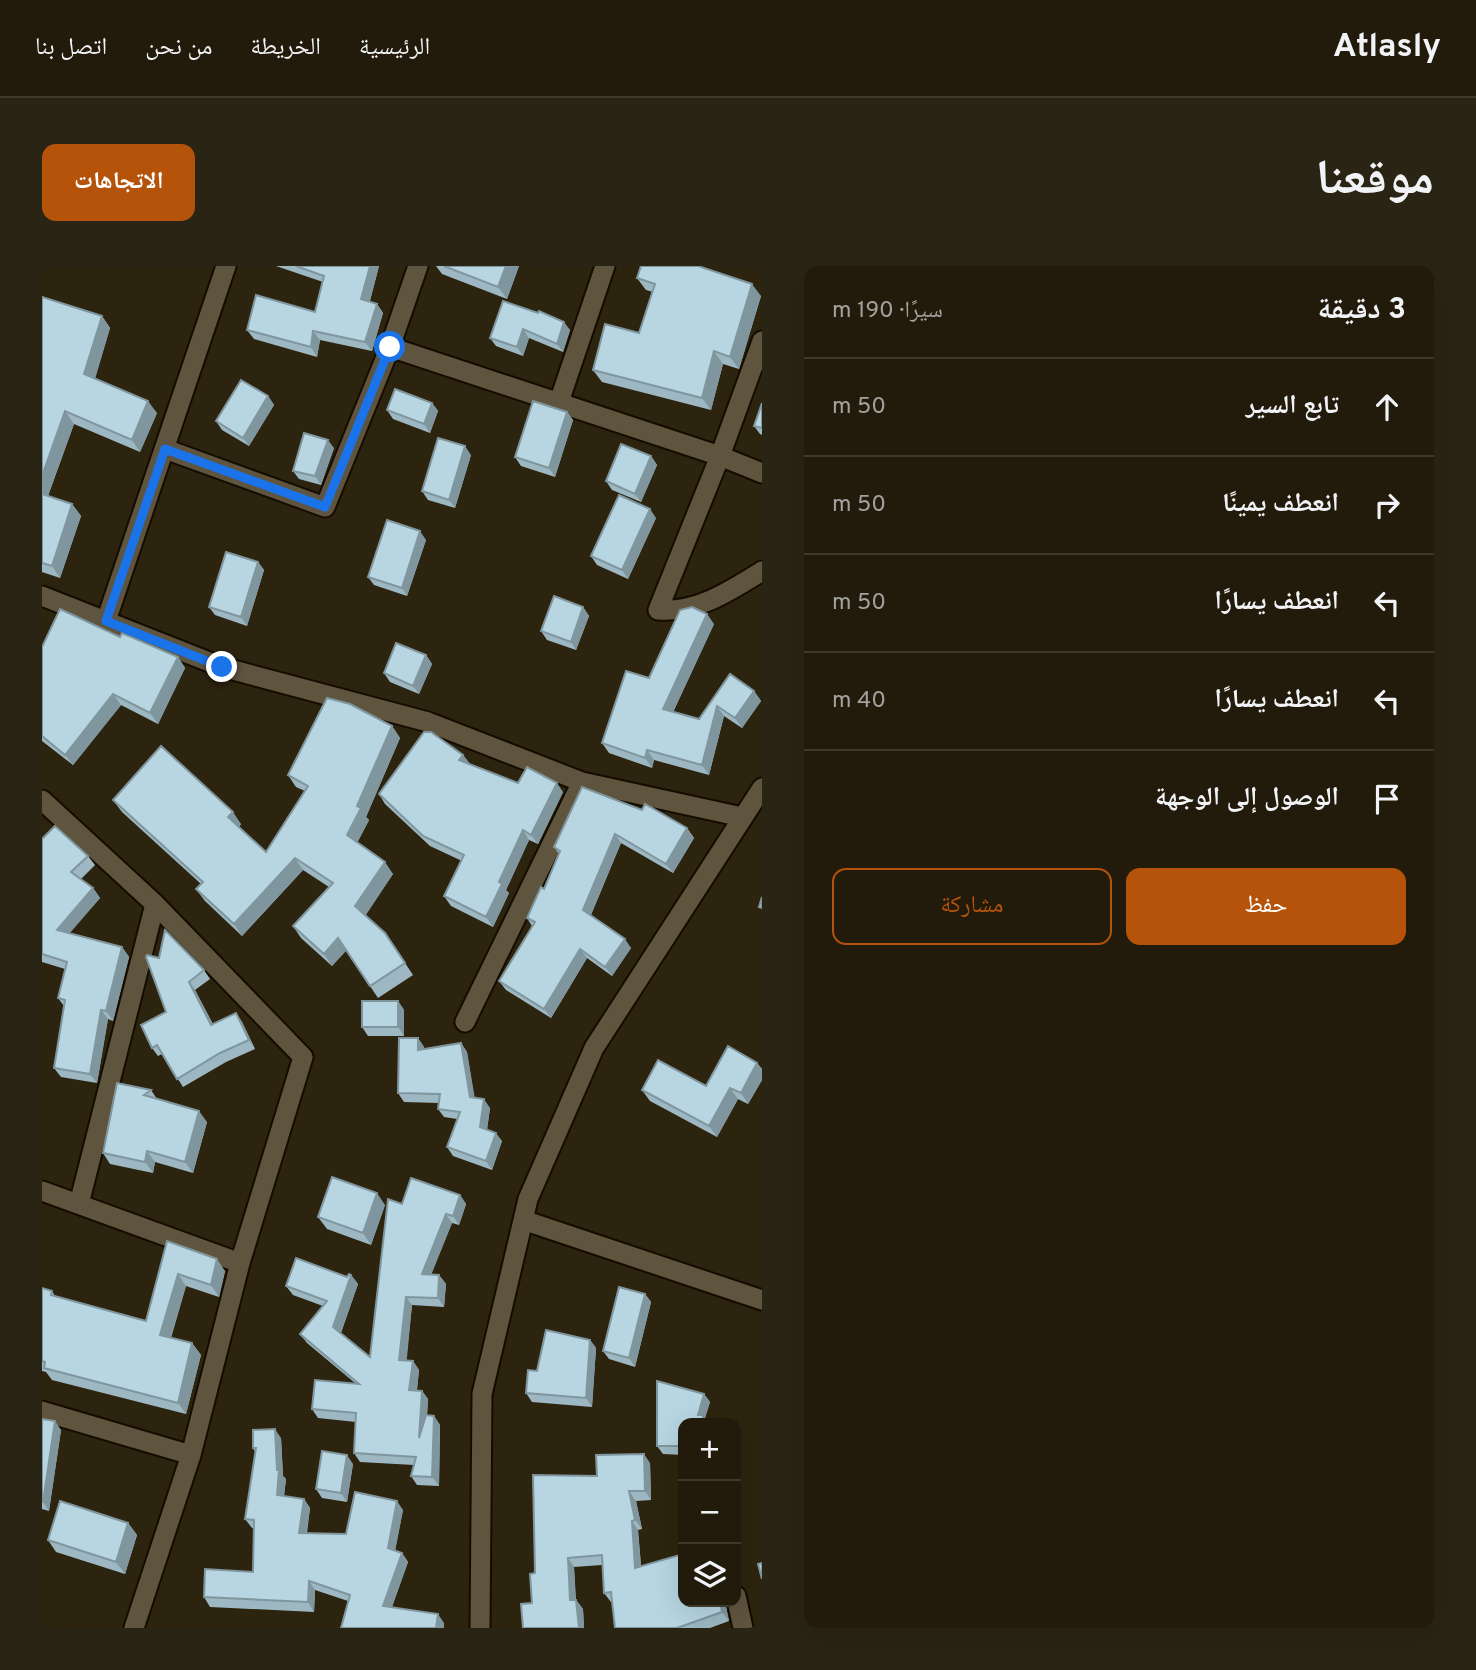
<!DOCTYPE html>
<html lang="ar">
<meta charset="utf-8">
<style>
:root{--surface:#221b0b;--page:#2a2414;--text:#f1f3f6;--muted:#a2a19d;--line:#3f392c;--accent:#b45309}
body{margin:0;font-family:Overpass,"Noto Naskh Arabic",sans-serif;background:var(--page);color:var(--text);direction:rtl}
.controls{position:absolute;right:21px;bottom:21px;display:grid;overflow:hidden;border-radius:14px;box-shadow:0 7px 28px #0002}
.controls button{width:63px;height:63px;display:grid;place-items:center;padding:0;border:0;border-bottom:2px solid var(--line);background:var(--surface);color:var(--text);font:35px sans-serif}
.stop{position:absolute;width:21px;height:21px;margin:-16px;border:5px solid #1a73e8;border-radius:50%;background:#fff}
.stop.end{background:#1a73e8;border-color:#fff;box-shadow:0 2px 7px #0008}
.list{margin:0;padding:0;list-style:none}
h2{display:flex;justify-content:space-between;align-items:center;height:91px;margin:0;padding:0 28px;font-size:30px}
h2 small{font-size:23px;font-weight:400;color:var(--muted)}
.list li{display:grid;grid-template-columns:46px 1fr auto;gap:21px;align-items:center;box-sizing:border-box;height:98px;padding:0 28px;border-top:2px solid var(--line)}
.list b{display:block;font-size:26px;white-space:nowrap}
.list em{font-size:23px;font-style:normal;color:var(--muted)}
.actions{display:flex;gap:14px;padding:21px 28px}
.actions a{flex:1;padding:16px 0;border:2px solid var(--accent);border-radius:14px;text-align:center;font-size:24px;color:var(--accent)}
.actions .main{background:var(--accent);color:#fff}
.icon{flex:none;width:38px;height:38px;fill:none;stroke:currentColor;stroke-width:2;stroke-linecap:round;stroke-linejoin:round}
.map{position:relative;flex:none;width:720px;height:1362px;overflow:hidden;direction:ltr;border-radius:14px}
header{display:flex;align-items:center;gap:42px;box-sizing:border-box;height:98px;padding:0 35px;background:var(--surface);border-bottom:2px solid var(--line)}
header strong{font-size:33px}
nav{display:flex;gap:38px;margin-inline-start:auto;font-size:24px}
.intro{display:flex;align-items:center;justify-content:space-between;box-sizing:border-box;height:168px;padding:0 42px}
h1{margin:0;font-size:49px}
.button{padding:18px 32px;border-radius:14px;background:var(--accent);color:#fff;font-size:24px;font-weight:700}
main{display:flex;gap:42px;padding:0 42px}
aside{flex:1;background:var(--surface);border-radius:14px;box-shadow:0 7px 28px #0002}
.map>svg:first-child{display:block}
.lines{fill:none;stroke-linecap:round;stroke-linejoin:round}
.minor-casing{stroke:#150c00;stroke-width:23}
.minor{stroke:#5f543e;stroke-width:19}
.wall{fill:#9db8c2}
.shaded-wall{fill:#80969e}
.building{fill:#b7d6e2;stroke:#80969e;stroke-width:2}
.route{stroke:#1a73e8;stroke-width:9}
</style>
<header>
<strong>Atlasly</strong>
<nav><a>الرئيسية</a><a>الخريطة</a><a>من نحن</a><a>اتصل بنا</a></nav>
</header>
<div class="intro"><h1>موقعنا</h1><a class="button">الاتجاهات</a></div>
<main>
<aside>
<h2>3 دقيقة<small>سيرًا · 190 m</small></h2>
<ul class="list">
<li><svg class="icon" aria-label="ahead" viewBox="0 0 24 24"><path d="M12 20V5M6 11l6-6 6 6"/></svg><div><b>تابع السير</b></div><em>50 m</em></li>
<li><svg class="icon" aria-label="right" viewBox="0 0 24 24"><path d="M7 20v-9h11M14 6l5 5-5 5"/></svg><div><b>انعطف يمينًا</b></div><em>50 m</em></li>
<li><svg class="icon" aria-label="left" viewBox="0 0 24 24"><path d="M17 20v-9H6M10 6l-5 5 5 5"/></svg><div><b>انعطف يسارًا</b></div><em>50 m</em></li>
<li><svg class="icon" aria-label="left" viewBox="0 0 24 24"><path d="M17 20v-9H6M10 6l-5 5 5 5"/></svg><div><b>انعطف يسارًا</b></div><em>40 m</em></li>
<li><svg class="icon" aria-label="arrive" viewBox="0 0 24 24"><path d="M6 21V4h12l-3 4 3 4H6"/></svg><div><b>الوصول إلى الوجهة</b></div></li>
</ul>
<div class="actions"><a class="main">حفظ</a><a>مشاركة</a></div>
</aside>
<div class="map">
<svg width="720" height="1362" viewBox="0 0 720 1362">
<rect width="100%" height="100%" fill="#2d240f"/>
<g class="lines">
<defs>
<path id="minor" d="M720,75l-42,115 -62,154c39,3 72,-19 104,-39
M348,81l330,109 42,17
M517,136l46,-136
M123,183l160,58 65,-160 28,-81
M0,330l180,71 206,55 154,60 160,35
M64,355l120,-355
M0,534l113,104 148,153 -63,206 -49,192 -57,173
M423,756l117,-240
M0,925l198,72
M37,938l76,-300
M481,954l239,80
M0,1145l149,44
M694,1330l7,32
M438,1362l2,-234 46,-195 66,-151 168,-260"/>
</defs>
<!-- minor casing -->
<use href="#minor" class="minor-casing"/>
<!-- minor -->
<use href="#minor" class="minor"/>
</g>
<!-- wall -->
<path class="wall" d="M234,0h103l-9,35 7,3 6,9 -11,38 -52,-11 -3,17 -63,-18 -7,-9 68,-18 8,-30z
M394,0h83l-12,33 -65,-25z
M664,3l55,27 -22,73 -16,-5 -12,46 -109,-28 -9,-12 46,-37 14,-41 -7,-2 -9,-12z
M0,31l60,19 8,12 -15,50 62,35 -17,39 -66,-28 -26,72 24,8 9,12 -21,62 -18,-6z
M496,47l32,17 -7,22 -34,-14 -6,18 -27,-10 -6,-8z
M226,130l6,9 -25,41 -27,-16 -6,-9z
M390,137l6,8 -8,22 -37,-14 -6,-9z
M720,137v32l-2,-1 -6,-8z
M525,146l6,8 -18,57 -34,-11 -6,-9z
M292,182l-13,37 -22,-6 -6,-8z
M429,189l-16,53 -27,-8 -6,-9z
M609,190l6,9 -16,37 -29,-12 -6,-9z
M614,252l-28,61 -31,-14 -6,-9z
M384,274l-19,56 -33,-11 -6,-8z
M216,296l6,8 -17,56 -32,-11 -6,-8z
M541,341l6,9 -13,34 -29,-10 -6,-9z
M672,358l-41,88 26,7 31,-45 24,17 7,10 -19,27 -18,-12 -15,59 -55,-15 -2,8 -43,-15 -7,-10 47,-65z
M78,371l58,20 7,11 -27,56 -37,-19 -48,60 -31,-24v-94z
M384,389l6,9 -13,30 -29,-12 -6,-9z
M350,460l8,12 -34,79 3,3 -12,23 36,31 -28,41 20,18 28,42 -35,23 -32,-48 -14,16 -31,-28 -8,-12 36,-39 -26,-17 -61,66 -37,-35 -9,-12 5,-5 -79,-72 -9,-12 128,24 -2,3 27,25 39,-61 -9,-4 -8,-12z
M421,489l7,9 48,19 45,9 -25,52 -9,-4 -23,50 3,3 -16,34 -42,-21 -7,-10 18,-35 -32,-15 -45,-42 -6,-10z
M540,521l105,41 7,10 -21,35 -52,-30 -30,72 40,33 -19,28 -25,-18 -36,60 -45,-28 -7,-9 33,-55 -5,-8 17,-29 15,-35 -5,-7z
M0,573l46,17 7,9 -14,14 12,9 7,10 -31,35 53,14 7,10 -16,64 -5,-2 -11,64 -36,-6 -7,-9 10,-62 -6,-8 7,-29 -23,-7z
M104,691l58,13 6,9 -15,11 18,34 23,-11 6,9 13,27 -29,13 -43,25 -21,-33 -4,2 -6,-8 14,-36z
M356,735l6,9v26h-36l-6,-9z
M376,772l6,9v2l37,-6 6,9 7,45 16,11 -3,22 15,11 -10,29 -39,-14 -6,-9 10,-28 -13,-2 -6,-8 1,-6 -35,-1 -6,-9z
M715,797l5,6v11l-14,24 -10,-5 -21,38 -67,-36 -8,-11 64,-4z
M75,817l34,7 6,9 50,23 -14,51 -38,-11 -2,11 -43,-9 -7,-11z
M418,929l6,9 -7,21 -7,-2 -21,51 8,1 7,9 -2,23 -32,-2 -6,56h7l6,9 -2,20 5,1 6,8 -1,17h7l6,9 -1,61 -22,-1 -6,-9 3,-11 -54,-3 -6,-9 2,-31 -38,-4 -6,-9 43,-26 -48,-40 -7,-9 23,-28 -30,-11 -7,-9 61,-9 4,-2 7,9 -17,49 29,24 32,-153z
M343,939l-14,40 -44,-16 -9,-12z
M125,975l58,30 -6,26 -33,-11 -15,52 21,5 9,12 -15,59 -134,-34 -6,-8 -4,-1v-83l10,3 3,5 91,25z
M603,1028l6,8 -16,65 -26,-8 -6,-8z
M548,1074l6,8 -4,59 -60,-5 -6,-9z
M615,1115l47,13 6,8 -5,16 4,5h-26v32l-20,-1 -6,-8z
M0,1153l19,11 -12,81 -7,-2z
M239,1172l2,38 3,3 -2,17 20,3 6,9 -3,25 39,1 57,-24 -8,40 7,3 6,9 -16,45 52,16v5h-103l7,-27 -33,-11 -1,22 -104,-5 -6,-10 49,-25 1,-44h-2l-7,-9 10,-67 -2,-4z
M608,1197l1,37 -15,1 6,28 -4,1 3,36 42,36h42l4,19 -19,7h-95l-3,-26h-1l-7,-9 -2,-28 -28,2 2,33 7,9 1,19h-61l9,-25 3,-30 62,-97z
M311,1198l-6,38 -25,-4 -6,-9z
M86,1257l9,12 -12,39 -69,-22 -8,-12z"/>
<!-- shaded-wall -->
<path class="shaded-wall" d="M328,0h9l-11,42 -7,-9z
M464,0h13l-12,33 -9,-12z
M710,18l9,12 -22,73 -9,-12z
M335,38l6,9 -11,38 -7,-9z
M60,50l8,12 -17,58 -9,-12z
M522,56l6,8 -7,22 -6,-8z
M481,63l6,9 -6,18 -6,-9z
M271,65l7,9 -3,17 -6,-10z
M672,85l9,13 -12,46 -9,-12z
M226,130l6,9 -25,41 -6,-8z
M106,135l9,12 -17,39 -8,-12z
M390,137l6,8 -8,22 -6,-9z
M23,145l9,13 -29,80 -3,-4v-24z
M525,146l6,8 -18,57 -6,-9z
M286,174l6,8 -13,37 -6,-9z
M423,180l6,9 -16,53 -6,-8z
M609,190l6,9 -16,37 -6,-8z
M30,238l9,12 -21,62 -8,-12z
M608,243l6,9 -28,61 -6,-9z
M378,265l6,9 -19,56 -5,-8z
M216,296l6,8 -17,56 -6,-9z
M541,341l6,9 -13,34 -5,-8z
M665,348l7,10 -44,95 -7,-10z
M384,389l6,9 -13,30 -6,-8z
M136,391l7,11 -27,56 -8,-11z
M712,425l7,10 -19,27 -7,-10z
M71,428l8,11 -48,60 -8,-10z
M675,440l7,10 -15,59 -7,-10z
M350,460l8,12 -34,79 3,3 -14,27 -8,-12 10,-29z
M605,484l7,10 -2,8 -7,-10z
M421,489l7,9 -11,-4z
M515,517l6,9 -25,52 -7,-9z
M191,546l8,12 -4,5 -9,-12z
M645,562l7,10 -21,35 -7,-9z
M481,564l6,10 -23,50 3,3 -16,34 -7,-10 13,-35z
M573,568l6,9 -32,76 -6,-9z
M253,592l8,12 -61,66 -8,-12z
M343,596l8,12 -29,44 -9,-12z
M51,622l7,10 -36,42 -7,-10z
M296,672l9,12 -15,16 -8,-12z
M583,673l6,9 -19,28 -7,-9z
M80,681l7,10 -16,64 -7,-10z
M538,683l7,9 -36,60 -7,-9z
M147,716l6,8 22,43 -6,-8z
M356,735l6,9v26l-6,-9z
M59,744l7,9 -11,64 -7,-9z
M194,747l6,9 13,27 -6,-9z
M376,772l6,9v12l-6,-9z
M419,777l6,9 9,53 -6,-8z
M715,797l5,6v11l-14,24 -7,-11z
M688,822l8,11 -21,38 -8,-11z
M442,833l6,9 -4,28 -6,-9z
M157,845l8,11 -14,51 -8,-11z
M454,867l6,8 -10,29 -6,-9z
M105,885l8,11 -2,11 -8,-11z
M335,927l8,12 -14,40 -8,-12z
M418,929l6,9 -7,21 -6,-9z
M404,948l6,9 -24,60 -6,-9z
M175,993l8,12 -6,26 -8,-12z
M136,1008l8,12 -18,60 -8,-11z
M309,1009l7,9 -18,51 -7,-8z
M397,1009l7,9 -2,23 -6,-9z
M603,1028l6,8 -16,65 -6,-9z
M364,1031l6,8 -6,63 -7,-8z
M548,1074l6,8 -4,59 -6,-9z
M150,1077l9,12 -15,59 -8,-11z
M371,1095l6,9 -3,29 -7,-9z
M380,1125l6,8 -3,48 -6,-9z
M662,1128l6,8 -5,16 4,5h-6l-5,-8z
M392,1150l6,9 -1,61 -7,-9z
M13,1155l6,9 -12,81 -6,-9z
M233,1163l6,9 2,38 3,3 -3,26 -6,-10z
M602,1188l6,9 1,37 -6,-9z
M305,1189l6,9 -6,38 -6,-9z
M587,1225l7,10 6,28 -7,-9z
M262,1233l6,9 -5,34 -6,-9z
M355,1235l6,9 -9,47 -6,-9z
M590,1255l6,9 4,47 -7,-9z
M86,1257l9,12 -12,39 -9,-12z
M360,1287l6,9 -19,53 -6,-9z
M526,1292l6,9 2,43 -6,-10z
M267,1315l6,9 -1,22 -6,-10z
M534,1334l7,9 1,19h-5z
M678,1336h5l4,19 -7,-9z
M396,1348l6,9v5h-8z"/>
<!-- building -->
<path class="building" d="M254,0h74l-9,33 16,5 -12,38 -52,-11 -2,16 -64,-17 9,-35 59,17 9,-36z
M402,0h62l-8,21z
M599,0h57l54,18 -22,73 -16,-6 -12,47 -109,-28 12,-46 34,9 16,-49 -18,-6z
M0,31l60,19 -18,58 64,27 -16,39 -67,-29 -23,65z
M461,35l35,12 1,-2 25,11 -7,22 -34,-15 -6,18 -27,-9z
M199,114l27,16 -25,42 -27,-17z
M353,123l37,14 -8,21 -37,-14z
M491,135l34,11 -18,56 -34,-11z
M720,137v25l-8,-2z
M262,167l24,7 -13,36 -22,-5z
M396,172l27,8 -16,54 -27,-9z
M579,178l30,12 -16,38 -29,-13z
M0,228l30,10 -20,62 -10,-3z
M577,229l31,14 -28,61 -31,-14z
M345,254l33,11 -18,57 -34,-11z
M184,286l32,10 -17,55 -32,-10z
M512,330l29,11 -12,35 -30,-11z
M650,341l15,7 -44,95 36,10 31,-45 24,17 -19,27 -18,-12 -15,59 -55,-15 -2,8 -43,-15 24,-72 23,7 31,-68z
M18,343l60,28 2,-4 56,24 -28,56 -37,-19 -48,61 -23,-19v-89z
M354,377l30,12 -13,31 -29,-13z
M285,432l23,6 42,22 -35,80 4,2 -14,27 38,27 -30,44 30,27 20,30 -35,23 -32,-48 -14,16 -31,-28 40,-43 -38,-25 -61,66 -38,-35 7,-7 -90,-82 48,-54 72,66 -5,5 38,35 42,-66 -20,-11z
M382,466h7l32,23 -4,5 59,23 9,-16 30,16 -26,52 -8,-5 -24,52 3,2 -16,33 -42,-21 20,-41 -41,-19 -44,-42z
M540,521l60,23 3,-6 42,24 -21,36 -51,-30 -32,76 42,29 -20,28 -25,-18 -36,60 -45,-28 36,-59 -8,-4 14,-31 3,2 16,-38 -6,-4z
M13,560l33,30 -17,16 22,16 -36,42 65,17 -16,64 -5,-1 -11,64 -36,-6 11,-68 -7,-2 9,-36 -25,-8v-115z
M720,631v11l-3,-1z
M123,664l39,40 -15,12 22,43 25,-12 13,27 -29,13 -43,26 -20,-34 -5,3 -11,-23 25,-13 -20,-55 1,-2 12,3z
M320,735h36v26h-36z
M357,772h19v12l43,-7 9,54 14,2 -4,28 16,6 -10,28 -39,-14 13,-35 -22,-3 2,-15 -42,-1z
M686,780l29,17 -16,30 -11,-5 -21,38 -67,-36 16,-30 48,26z
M75,817l34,7 -7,5 55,16 -14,51 -38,-11 -2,11 -42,-9z
M290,911l45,16 -14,40 -45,-16z
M369,912l49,17 -7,21 -7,-2 -24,60 17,1 -1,23 -32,-1 -7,63 14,1 -4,29 13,1 -3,47 7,-23 8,1 -2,61 -21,-1 5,-19 -62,-4 2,-40 -44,-4 3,-29 44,4 -59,-50 27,-33 -41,-15 10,-28 51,19 2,-3 2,1 -18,52 37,30 18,-158 14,5z
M125,975l50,18 -6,26 -33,-11 -18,61 32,8 -14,60 -134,-35 1,-6 -3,-1v-73l10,3 -1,4 95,26z
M577,1021l26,7 -16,64 -26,-7z
M504,1064l44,10 -4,58 -60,-5 2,-23 9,1z
M615,1115l47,13 -6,21h5v8h-20v23h-26z
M0,1153l13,2 -12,81h-1z
M233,1163l2,41h2l-2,25 27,4 -5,34 47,1 9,-42 42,9 -9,47 14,5 -19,53 55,8 -2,14h-95l9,-33 -41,-14 -1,21 -104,-5 1,-28 48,3 1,-52 -9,-1 11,-71h-3v-18z
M280,1185l25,4 -6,38 -25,-4z
M602,1188l1,37h-16l6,29 -3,1 3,47 48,-14v48h37l2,10 -45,16h-62l-4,-36 -7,1 -2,-38 -34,3 2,42h6l3,28h-56l-2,-24 11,-1 -2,-29 5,-1 -2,-98 64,1 -1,-21z
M18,1235l68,22 -12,39 -68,-22z
M720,1297v16l-4,-15z"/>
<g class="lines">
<!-- route -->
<path class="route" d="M180,401l-116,-46 59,-172 160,58 65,-160"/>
</g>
</svg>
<div class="controls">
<button>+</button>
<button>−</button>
<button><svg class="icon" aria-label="layers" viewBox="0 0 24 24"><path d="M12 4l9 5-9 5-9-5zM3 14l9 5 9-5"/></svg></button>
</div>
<div class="stop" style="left:348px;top:81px"></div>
<div class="stop end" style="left:180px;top:401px"></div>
</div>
</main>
